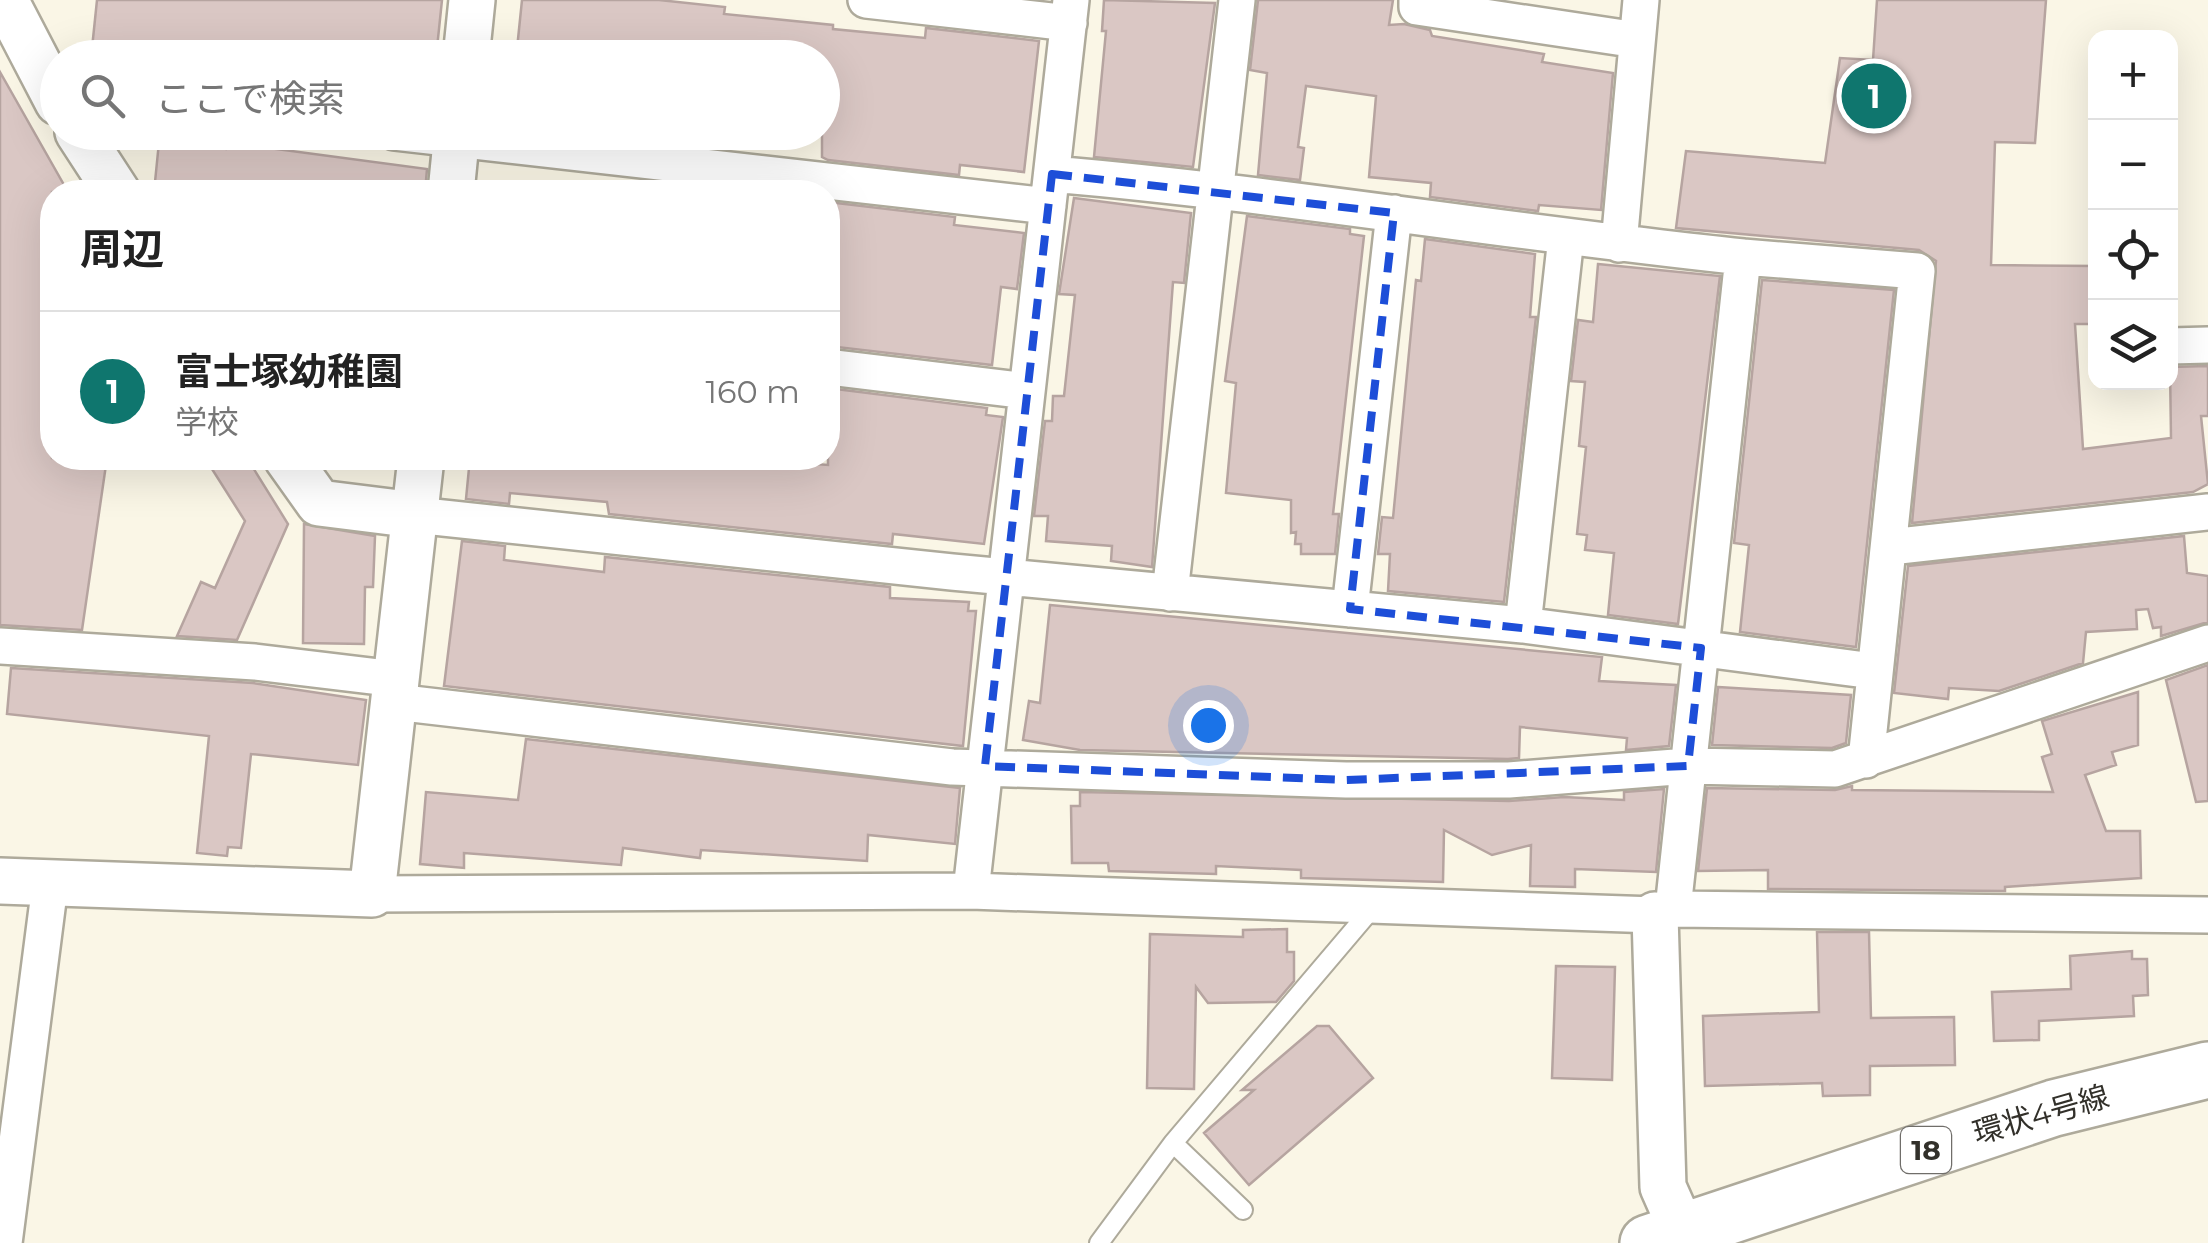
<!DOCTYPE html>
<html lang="ja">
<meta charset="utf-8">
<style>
:root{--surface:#fff;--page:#f6f6f6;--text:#222;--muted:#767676;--line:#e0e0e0;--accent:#0f766e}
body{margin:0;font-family:Montserrat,"Noto Sans JP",sans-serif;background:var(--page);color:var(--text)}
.controls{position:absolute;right:30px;top:30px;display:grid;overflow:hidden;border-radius:20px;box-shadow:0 10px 40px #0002}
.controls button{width:90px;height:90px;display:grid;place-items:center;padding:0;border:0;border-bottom:2px solid var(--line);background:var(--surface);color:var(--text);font:50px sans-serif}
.you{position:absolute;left:1208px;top:725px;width:35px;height:35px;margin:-25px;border:8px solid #fff;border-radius:50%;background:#1a73e8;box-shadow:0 0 0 15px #1a73e833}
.badge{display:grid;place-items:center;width:65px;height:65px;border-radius:50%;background:var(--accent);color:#fff;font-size:32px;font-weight:700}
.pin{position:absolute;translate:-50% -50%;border:5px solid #fff;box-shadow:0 2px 10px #0006}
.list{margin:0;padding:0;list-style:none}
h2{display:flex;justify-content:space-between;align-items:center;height:130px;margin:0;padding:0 40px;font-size:42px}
h2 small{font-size:32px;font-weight:400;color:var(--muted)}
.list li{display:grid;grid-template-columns:65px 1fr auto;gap:30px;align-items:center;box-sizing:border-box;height:160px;padding:0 40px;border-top:2px solid var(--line)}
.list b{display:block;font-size:38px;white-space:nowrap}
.list p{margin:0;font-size:32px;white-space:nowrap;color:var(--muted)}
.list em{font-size:32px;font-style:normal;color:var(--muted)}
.icon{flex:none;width:55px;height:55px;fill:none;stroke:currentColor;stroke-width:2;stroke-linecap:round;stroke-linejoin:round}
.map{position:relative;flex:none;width:2208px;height:1243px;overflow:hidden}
.search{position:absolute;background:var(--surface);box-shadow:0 10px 40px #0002;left:40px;top:40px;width:800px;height:110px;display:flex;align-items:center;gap:25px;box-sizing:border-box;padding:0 35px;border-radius:55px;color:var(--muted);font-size:38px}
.panel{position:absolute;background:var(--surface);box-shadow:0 10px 40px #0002;left:40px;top:180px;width:800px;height:290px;border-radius:40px}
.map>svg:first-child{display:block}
.building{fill:#dac7c4;stroke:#b6a4a0;stroke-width:2.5}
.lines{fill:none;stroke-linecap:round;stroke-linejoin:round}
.service-casing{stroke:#aeaa9b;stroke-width:22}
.minor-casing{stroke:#aeaa9b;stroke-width:40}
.tertiary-casing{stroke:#aeaa9b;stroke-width:50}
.primary-casing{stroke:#aeaa9b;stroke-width:60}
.service{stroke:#fff;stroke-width:18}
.minor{stroke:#fff;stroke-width:35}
.tertiary{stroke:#fff;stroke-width:45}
.primary{stroke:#fff;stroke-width:55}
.marked{fill:none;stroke:#1d4ed8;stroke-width:8;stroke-dasharray:20 12;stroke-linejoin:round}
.labels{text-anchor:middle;stroke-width:8;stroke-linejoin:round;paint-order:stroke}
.shield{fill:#fff;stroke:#706e6a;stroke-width:2.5}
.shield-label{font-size:28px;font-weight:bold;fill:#32302a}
.street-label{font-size:30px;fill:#32302a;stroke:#fff}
</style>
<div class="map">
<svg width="2208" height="1243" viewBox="0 0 2208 1243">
<rect width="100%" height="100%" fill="#faf6e6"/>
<!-- building -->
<path class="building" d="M97,0h345l-6,58h-234l-71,-8 -1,8h-39z
M522,0h137l66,7 -1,7 109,11v4l92,9 1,-10 113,13 -15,131 -64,-7 -1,10 -131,-15 -6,-3v-99h-225l-80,-9z
M1104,0l111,3 -22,164 -99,-10 12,-126h-4z
M1258,0h135l-4,25 15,-1 26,6 2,6 112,18 -2,8 71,11 -12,137 -62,-5 -1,6 -108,-14 1,-14 -62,-6 7,-81 -70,-10 -8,61 6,1 -4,32 -42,-5 9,-102 -17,-3z
M1877,0h169l-11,143 -40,-1 -4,123 105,1 -1,58h-20l8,125 88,-11 -1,-71 38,-1v50h-7l7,68 -15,8 -281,31 24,-262 -17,-11 -243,-22 10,-77 139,12 15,-105 33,2z
M0,72l68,120h-16v266h55l-25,172 -82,-5z
M663,132h49l-1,14 -49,-5z
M159,142l67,7 1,-5 42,4 158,21 -2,23h-271z
M1074,198l117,15 -7,70 -11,-1 -21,285 -41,-6 1,-15 -66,-5 2,-25h-14l11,-95h7l1,-25h11l11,-101 -16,-1z
M828,202l127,15 -1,8 70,8 -7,56 -16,-2 -9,78 -164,-19z
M1247,216l103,13v5l14,2 -31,278h6l-4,40h-34v-10h-6l1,-12 -5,1v-33l-65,-7 10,-110 -11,-2z
M1425,239l110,15 -5,63h6l-32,285 -116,-11 2,-37h-12l4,-37 11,1 23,-238 5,1z
M1598,264l122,12 -42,348 -70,-9 6,-62 -29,-3 2,-15 -10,-1 9,-87 -7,-1 6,-64 -14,-1 7,-61 15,2z
M1762,280l132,10 -38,357 -116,-15 9,-87 -15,-2z
M828,388l159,20 -1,7 17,2 -19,127 -91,-10 -1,10 -283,-30 -2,-12 -97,-9 -1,11 -43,-5 4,-41h266l92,7z
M205,458h42l41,66 -51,116 -60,-4 24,-54 14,6 30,-67z
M304,524l71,12 -2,51h-8l-1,57 -61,-1z
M2184,536l3,37 21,3v46l-47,14v-9l-8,1 -5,-19 -12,1 1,19 -51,3 -3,31 -84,28 -50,-3 -1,11 -54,-6 14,-127z
M462,541l43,5 -1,14 100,12 1,-15 285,30v11l79,4 -1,9h8l-13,135 -519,-60z
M1050,605l552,52 -3,24 77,4 -7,61 -43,4 1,-12 -107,-11 -1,31 -11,1 -428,-9 -57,-10 6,-39 11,2z
M2208,665v136l-12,1 -30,-122z
M11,668l242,15 113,17 -8,65 -107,-11 -10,94 -13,-1 -1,9 -30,-3 12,-117 -202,-22z
M1718,687l133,8 -5,48 -14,5 -120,-3z
M2138,692v53l-26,7 4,13 -31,10 21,56h34l1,47 -136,9v4l-237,-2v-19l-70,1 9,-83 128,2 17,-4v4l201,2 -11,-35 10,-3 -10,-33z
M526,739l434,49 -5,56 -87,-9 -1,26 -166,-11 -1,8 -77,-10 -2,17 -157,-12v15l-44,-4 6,-72 92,8z
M1664,789l-8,83 -81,-3v18l-45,-1 1,-41 -39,10 -48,-25 -1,52 -142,-4v-8l-85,-4v8l-107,-3 -1,-8h-36l-1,-57h9v-14l429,9 55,-4 60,3v-8z
M1287,929v23h7v29l-18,21 -68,1 -12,-16 -2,102 -47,-1 3,-154 93,3v-7z
M1817,932h52l2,86 83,-1 1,48 -85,1v29l-47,1 -1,-13 -117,3 -2,-70 116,-4z
M2132,951v8h15l1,36 -15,1 1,20 -95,5v19l-45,1 -2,-49 79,-3 -1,-33z
M1556,966l59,1 -3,113 -60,-2z
M1317,1026h12l44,52 -124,107 -45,-52 50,-43h-12z"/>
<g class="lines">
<defs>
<path id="service" d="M1173,1143l70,67
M1099,1243l74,-100 202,-238"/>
<path id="minor" d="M866,0l203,23
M1417,0v7l220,33
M394,132l654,74
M1052,174c231,20 460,59 691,83l-70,652
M1619,244l22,-244
M1743,257l174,14 -51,489
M2170,346l38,-1
M828,367l199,24
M415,515l537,57 571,53 350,46
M1890,547l318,-35
M1170,593l67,-593
M1350,609l44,-396
M1523,625l43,-388
M0,646l255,16 141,17
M395,702l557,65 394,13h163l179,-14 147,3 373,-126
M971,891l100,-891
M372,894l599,-3 684,24 18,-6 535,6
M4,1243l46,-358"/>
<path id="tertiary" d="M5,0l53,102
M466,58l6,-58
M78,132l39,60
M451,192l6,-60
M287,458l32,45 96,12
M0,881l372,13 49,-436
M1655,915l8,272 19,43"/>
<path id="primary" d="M1648,1243l406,-135 154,-38"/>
</defs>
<!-- service casing -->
<use href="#service" class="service-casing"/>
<!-- minor casing -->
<use href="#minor" class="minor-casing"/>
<!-- tertiary casing -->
<use href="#tertiary" class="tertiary-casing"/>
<!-- primary casing -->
<use href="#primary" class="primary-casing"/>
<!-- service -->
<use href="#service" class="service"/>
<!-- minor -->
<use href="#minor" class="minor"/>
<!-- tertiary -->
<use href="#tertiary" class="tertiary"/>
<!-- primary -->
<use href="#primary" class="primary"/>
</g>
<!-- marked area -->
<path class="marked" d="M1052,174l342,39 -44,396 351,39 -13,118 -342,14 -361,-14z"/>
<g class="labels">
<!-- shield labels -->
<rect class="shield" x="1901" y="1127" width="50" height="46" rx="8"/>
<g class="shield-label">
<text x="1926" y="1160">18</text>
</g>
<!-- street labels -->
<g class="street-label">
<text transform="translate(2041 1115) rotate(-16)" y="10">環状4号線</text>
</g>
</g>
</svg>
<div class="controls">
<button>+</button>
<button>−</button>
<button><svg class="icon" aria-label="locate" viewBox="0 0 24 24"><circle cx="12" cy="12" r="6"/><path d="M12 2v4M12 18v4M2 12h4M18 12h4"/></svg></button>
<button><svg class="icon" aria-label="layers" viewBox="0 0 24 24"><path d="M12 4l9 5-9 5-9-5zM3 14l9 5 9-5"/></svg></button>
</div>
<div class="you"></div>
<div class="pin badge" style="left:1874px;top:96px">1</div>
<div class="search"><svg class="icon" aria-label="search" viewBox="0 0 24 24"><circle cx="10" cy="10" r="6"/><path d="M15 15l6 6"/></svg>ここで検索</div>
<section class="panel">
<h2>周辺<small></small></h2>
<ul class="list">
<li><span class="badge">1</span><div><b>富士塚幼稚園</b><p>学校</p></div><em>160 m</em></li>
</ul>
</section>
</div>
